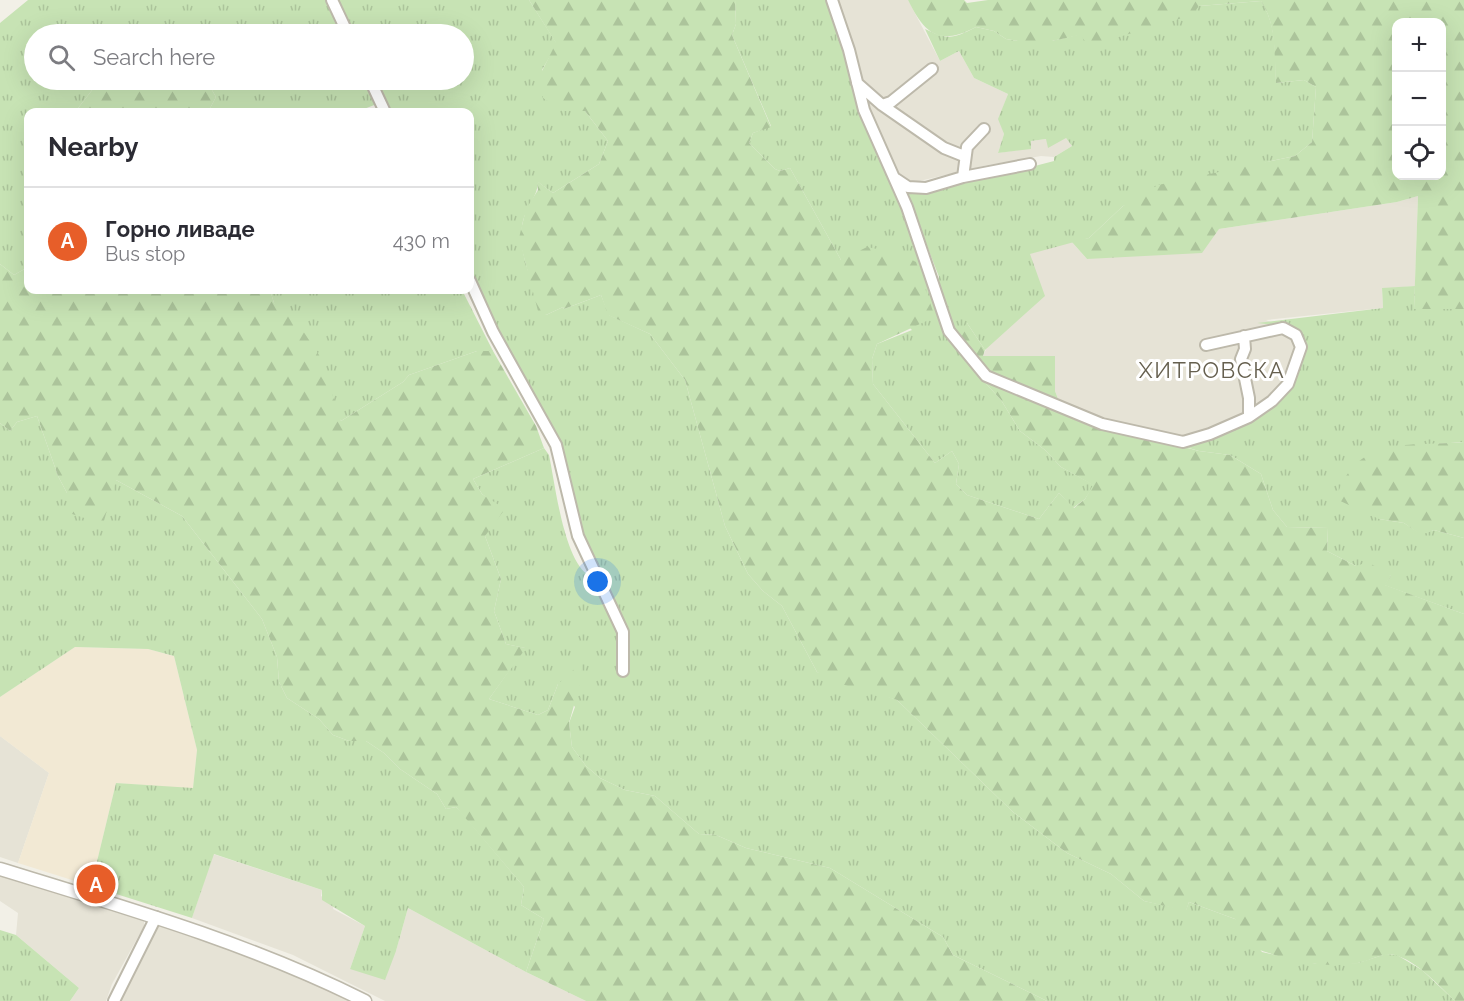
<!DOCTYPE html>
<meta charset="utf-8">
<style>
:root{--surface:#fff;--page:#f2f2f3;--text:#2b2b33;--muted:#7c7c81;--line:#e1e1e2;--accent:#e75e29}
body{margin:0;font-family:Raleway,sans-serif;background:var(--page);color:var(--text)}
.controls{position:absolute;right:18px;top:18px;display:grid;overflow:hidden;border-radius:12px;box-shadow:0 6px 24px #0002}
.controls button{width:54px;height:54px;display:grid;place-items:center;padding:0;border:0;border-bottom:2px solid var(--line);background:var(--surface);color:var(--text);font:30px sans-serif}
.you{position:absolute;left:598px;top:582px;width:21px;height:21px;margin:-15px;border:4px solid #fff;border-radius:50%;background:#1a73e8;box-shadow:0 0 0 9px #1a73e833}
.badge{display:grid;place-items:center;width:39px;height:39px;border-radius:50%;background:var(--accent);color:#fff;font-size:20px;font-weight:700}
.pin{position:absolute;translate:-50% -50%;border:3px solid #fff;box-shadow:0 2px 6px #0006}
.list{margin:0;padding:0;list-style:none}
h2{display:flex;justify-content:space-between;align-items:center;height:78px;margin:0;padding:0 24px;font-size:26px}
h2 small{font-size:20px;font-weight:400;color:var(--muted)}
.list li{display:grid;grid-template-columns:39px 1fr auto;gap:18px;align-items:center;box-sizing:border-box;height:108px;padding:0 24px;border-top:2px solid var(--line)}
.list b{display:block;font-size:22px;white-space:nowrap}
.list p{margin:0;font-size:20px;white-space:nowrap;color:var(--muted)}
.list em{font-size:20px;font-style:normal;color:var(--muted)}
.icon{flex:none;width:33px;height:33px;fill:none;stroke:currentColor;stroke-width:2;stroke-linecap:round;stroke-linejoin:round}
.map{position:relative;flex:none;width:1464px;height:1001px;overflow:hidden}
.search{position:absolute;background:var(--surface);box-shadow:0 6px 24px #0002;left:24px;top:24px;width:450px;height:66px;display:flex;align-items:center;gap:15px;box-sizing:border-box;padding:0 21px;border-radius:33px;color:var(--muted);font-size:22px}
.panel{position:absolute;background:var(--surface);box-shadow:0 6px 24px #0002;left:24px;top:108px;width:450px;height:186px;border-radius:12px}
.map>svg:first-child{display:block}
.residential{fill:#e6e3d6}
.commercial{fill:#f2e9d4}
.grass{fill:url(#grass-tufts)}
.forest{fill:url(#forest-firs);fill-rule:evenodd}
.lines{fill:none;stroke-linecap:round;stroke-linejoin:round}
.minor-casing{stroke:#bdb9ab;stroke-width:14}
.tertiary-casing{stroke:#bdb9ab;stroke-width:15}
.minor{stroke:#fff;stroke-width:10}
.tertiary{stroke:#fff;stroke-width:12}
.labels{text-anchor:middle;stroke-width:6;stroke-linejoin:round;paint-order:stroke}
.neighbourhood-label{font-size:22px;letter-spacing:1.5px;fill:#66604f;stroke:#fff}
</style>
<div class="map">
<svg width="1464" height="1001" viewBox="0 0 1464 1001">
<defs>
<pattern id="grass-tufts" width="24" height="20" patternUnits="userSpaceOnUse" patternTransform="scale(1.5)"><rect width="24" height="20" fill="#c7e3b4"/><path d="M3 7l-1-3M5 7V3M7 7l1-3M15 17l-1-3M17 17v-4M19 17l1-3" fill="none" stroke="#acc49b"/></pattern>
<pattern id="forest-firs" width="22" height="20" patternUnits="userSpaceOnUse" patternTransform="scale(1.5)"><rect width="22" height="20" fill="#c7e3b4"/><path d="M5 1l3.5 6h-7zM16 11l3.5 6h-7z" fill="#acc49b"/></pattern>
</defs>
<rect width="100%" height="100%" fill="#f2f0e7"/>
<!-- residential -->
<path class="residential" d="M839,0h69l32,61 19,-10 15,27 34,16 -9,24 5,16 -6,19 33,-5v-7l15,-2 20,-1 6,8 -18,11 -13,-1 -53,9 -77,18 -10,-6 -35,-74z
M1418,196l-3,90 -33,3 1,19 -117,12 14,6 13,1 5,9 1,19 -17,38 -49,32 -64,17 -109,-38 -5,-13 -72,-35 46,-102 42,-13 16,18 132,-30 178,-27z
M0,736l49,37 -31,90 -18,-6z
M213,854l109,36 -1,6 13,9 -1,4 32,17 -15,43 46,-18 12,-43 118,64 60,29h-201l-92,-46 -101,-37z
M0,873l144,47v6l-32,58 -6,17h-36l9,-13 -63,-53 2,-22 -18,-12z
M161,924l111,38 77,39h-231l35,-76z"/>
<!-- commercial -->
<path class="commercial" d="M75,647l73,2 26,7 23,94 -4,39 -77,-6 -25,103 -73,-23 31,-90 -49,-37v-39z"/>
<!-- grass -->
<path class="grass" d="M28,0h301l16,34h-311v46h66l-25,32h-47v79c-4,15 0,57 0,76l-14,8 -14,-11v-241z
M338,0h191l28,44 -15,26 21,41h22l23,30 -9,23 -46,29 -15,-11c0,14 -12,25 -15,39 -7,31 11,65 23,94l17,-8 1,2 37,-14 8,20 41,19 35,46 40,146 23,48 15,17 19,15 35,66 80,28 116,112 54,41 44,21 33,27 42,9 3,-8 46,17 27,33 55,12 41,-1 28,-9 11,1 25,15 33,31h-408l-94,-46 -10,-18 -113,-69 -84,-20 -30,-13 -17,-1 -44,-38 -30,-6 -25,-12 -14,-12 -14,-19 -3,-24 6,-16 -17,-23 -10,26 -10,5 -49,-16 36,-51 -19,-4 -12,-33 7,-32 -16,-43 9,-33 -12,-9 -9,-15 71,-31 5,7c6,28 15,108 41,121l2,-2 -20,-36 -20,-90 -82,-160v-176h-79l-16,-32h89v-46h-110z
M735,0h98l26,97 78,185 2,-5 -35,-91 127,-19 23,-6v-4l18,-11 -6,-8 -18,10 -2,-9 -15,2v8l-33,4 6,-19 -6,-15 10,-25 -34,-16 -15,-27 -19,10 -15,-32c23,11 28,10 51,-2l18,4 12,8 12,2h34l147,-35 62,-5c16,24 14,54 15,82l28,-3 12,7 -4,55 -17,14 -24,5 -148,45 -34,32 -59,16 15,42 -60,54 -18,-27 2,42 32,35 19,31 25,19 16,17 33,18 -9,14 -12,9 -14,-15 -20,26 -72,-24 -11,-11 3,-20 -7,-13 -17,12 -62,-79 -1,-25 5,-15 35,-14 -71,-70 -51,-92 -10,3 -5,-2 -26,-26 4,-10 18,-7 -39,-91 4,-11z
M206,80h160l11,24 -21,8h-148l8,-15z
M1415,286l-1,23h50v133l-27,2 -58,75 25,4 17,11 13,-4 30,8v76l-80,-29 7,-9 -35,-10 -29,-15 1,-23 -41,-1 -14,-17 -12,-36 -31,-19 -31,-4 -30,-9 64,-17 29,-16 28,-29 8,-44 -5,-9 -36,-4 126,-15 -1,-20z
M270,290h192l31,61h-16l-68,24 -6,7 -62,39 -67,-118z
M37,416l21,60 9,17 49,-13 66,36 80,103 15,38 2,25 8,16 32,21 14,16 16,6h17l18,12 16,16 37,25 9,15 10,-2 5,5 63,75 -3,18 23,14 -18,53 -118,-64 -12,43 -11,29 -35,-11 15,-43 -43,-26v-10l-108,-36 -22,64 -101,-32 25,-103 77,5 4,-38 -23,-94 -26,-7 -73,-2 -75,50v-274l10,8 7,-9z
M0,930l16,5 63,53 -9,13h-70z"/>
<!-- forest -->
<path class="forest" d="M529,0h206l1,24 -4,11 39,92 -18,6 -4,10 26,26 5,2 10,-3 51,92 26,-13 31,6 18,9 19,55 -58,27 -5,15 1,25 62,79 17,-12 7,13 -3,20 11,11 72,24 20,-26 15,15 11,-9 8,-14 -32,-18 -16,-17 -25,-19 -19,-31 -32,-35 -8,-33 6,-9 18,27 -2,6h72v35l5,13 109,39 30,8 31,4 31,19 12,36 14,17 41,1 -1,23 29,15 12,-4 23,14 -6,9 79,29v387h-9c-17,-16 -35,-37 -57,-45 -14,-5 -27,5 -40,7 -38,7 -82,-6 -117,-20l-6,-24 -46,-17 -3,9 -42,-10 -33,-27 -44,-21 -54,-41 -116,-112 -63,-18 -17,-10 -35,-66 -19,-15 -15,-17 -23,-48 -40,-146 -35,-46 -42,-19 -7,-20 -37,14 -1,-2 -17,8 -8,-4 -19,-73 7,-29 12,-19 -1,-9 16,12 46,-29 9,-23 -23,-30h-22l-20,-13 -1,-27 14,-28z
M908,0h56l3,3 21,-3h476v309h-50l4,-113 -21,6 -178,27 -17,24 -115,6 -16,-18 18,-3 34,-32 35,-21 137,-29 17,-14 4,-55 -12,-7 -28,3c-2,-27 1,-58 -15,-82l-62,5 -7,9 -103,31 -9,-11 -28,6h-34l-12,-2 -12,-8 -18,-4c-36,19 -51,8 -68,-27zM1396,22h46v154h-46z
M100,80h106l10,17 -8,15h-133z
M0,264l14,11 14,-8v23h242l4,13 19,13 26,39 22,66 62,-39 6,-7 68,-24h16l43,75 8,22 -71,31 9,15 23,15 -20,27 16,43 -7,32 12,33 20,4 -37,51 49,16 10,-5 10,-26 24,-22 -2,22 -11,39 3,24 14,19 14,12 25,12 30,6 44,38 17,1 30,13 84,20 113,69 10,18 94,46h-461l-60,-29 18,-53 -23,-14 3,-18 -68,-80 -10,2 -9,-15 -37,-25 -16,-16 -18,-12h-17l-16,-6 -14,-16 -32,-21 -8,-16 -2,-25 -15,-38 -80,-103 -66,-36 -13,44 -34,-11 -2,-20 -9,-17 -21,-60 -20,6 -7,9 -10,-8z
M1464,442v96l-30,-8 -13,5 -17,-12 -25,-4 -43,-20c20,-65 73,-52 128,-57z"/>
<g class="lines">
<defs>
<path id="minor" d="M332,0l16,34
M832,0l17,50 15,60 43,97 42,124 37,45 116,48 81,18 27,-8 39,-17 23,-16 16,-17 13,-37 -5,-12 -13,-7 -77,17
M370,80l15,32
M857,83l25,22 62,43 20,8
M882,105l9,-3 41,-33
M963,177l4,-30 17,-18
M896,179l12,8 18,1 37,-11 67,-13
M470,281l23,51 63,113 22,91 45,96v39
M1244,336l1,13 -4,10 8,39v19
M114,1001l42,-84"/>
<path id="tertiary" d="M0,869c124,38 249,74 365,132"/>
</defs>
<!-- minor casing -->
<use href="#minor" class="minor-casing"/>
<!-- tertiary casing -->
<use href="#tertiary" class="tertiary-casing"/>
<!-- minor -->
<use href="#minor" class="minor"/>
<!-- tertiary -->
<use href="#tertiary" class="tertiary"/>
</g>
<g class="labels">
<!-- neighbourhood labels -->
<g class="neighbourhood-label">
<text x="1212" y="378">ХИТРОВСКА</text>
</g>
</g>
</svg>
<div class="controls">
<button>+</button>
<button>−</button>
<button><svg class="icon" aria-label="locate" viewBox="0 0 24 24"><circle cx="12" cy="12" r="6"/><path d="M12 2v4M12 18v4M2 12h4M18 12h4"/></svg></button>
</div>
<div class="you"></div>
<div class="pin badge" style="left:96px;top:884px">A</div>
<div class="search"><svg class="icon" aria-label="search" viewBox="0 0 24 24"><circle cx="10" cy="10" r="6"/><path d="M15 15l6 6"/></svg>Search here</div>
<section class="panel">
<h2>Nearby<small></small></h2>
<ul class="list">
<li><span class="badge">A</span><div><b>Горно ливаде</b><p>Bus stop</p></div><em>430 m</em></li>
</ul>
</section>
</div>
